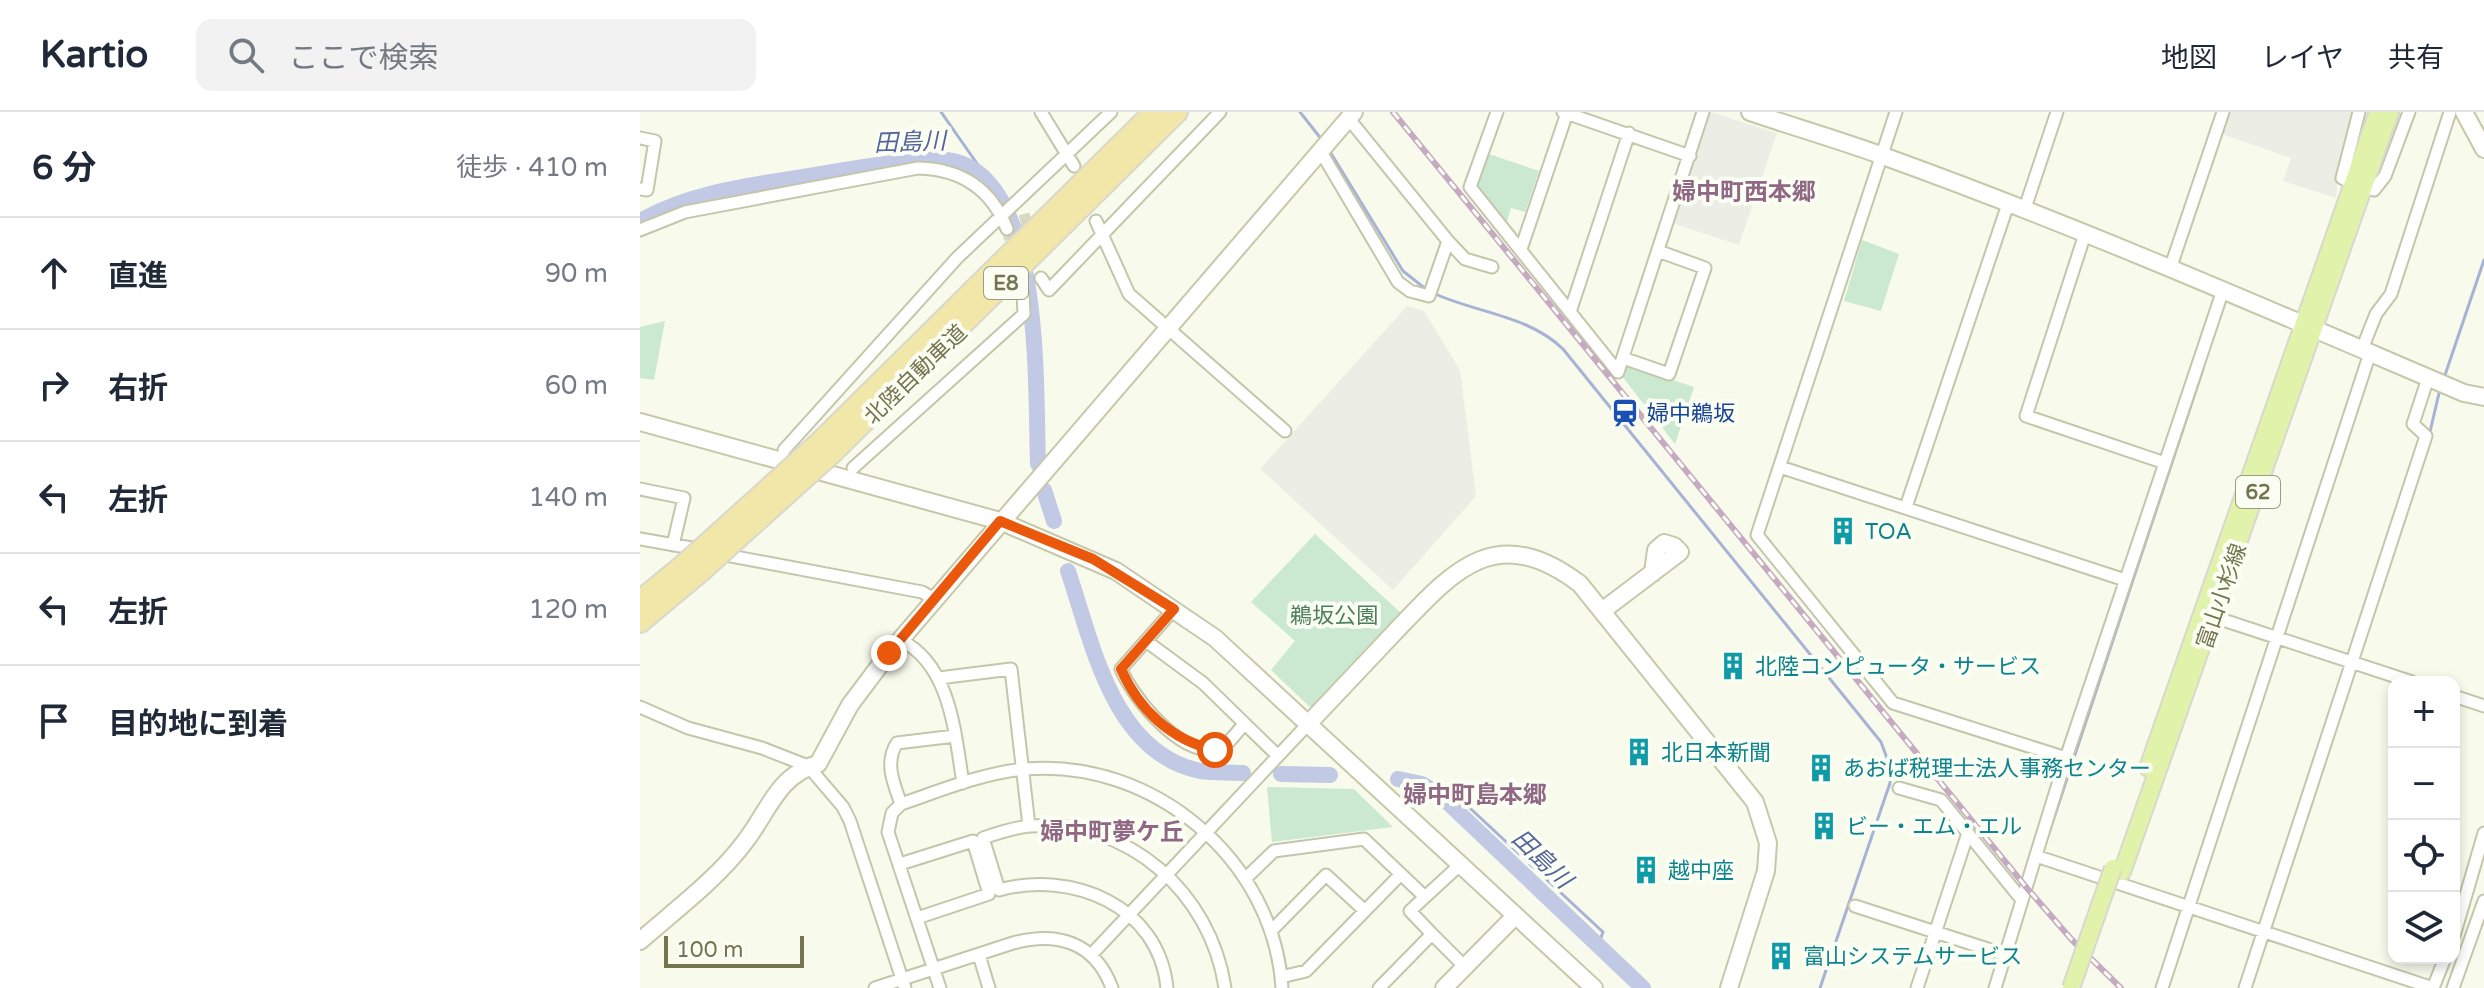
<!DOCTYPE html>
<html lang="ja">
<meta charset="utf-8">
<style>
:root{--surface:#fff;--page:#f2f2f3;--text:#1f2937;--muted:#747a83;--line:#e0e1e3}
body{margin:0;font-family:"Varela Round","Noto Sans JP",sans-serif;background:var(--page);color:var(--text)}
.controls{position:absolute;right:24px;bottom:24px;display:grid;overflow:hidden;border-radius:16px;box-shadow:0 4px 12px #0003}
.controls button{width:72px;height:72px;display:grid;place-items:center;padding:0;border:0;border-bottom:2px solid var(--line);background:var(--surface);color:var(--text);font:40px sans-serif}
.scale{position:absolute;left:24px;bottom:20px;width:140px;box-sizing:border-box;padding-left:8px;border:4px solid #757450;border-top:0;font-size:22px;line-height:28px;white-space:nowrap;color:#757450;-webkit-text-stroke:6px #fbfef2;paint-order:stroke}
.stop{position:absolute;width:24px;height:24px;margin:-18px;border:6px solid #ea580c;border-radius:50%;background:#fff}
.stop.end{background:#ea580c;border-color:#fff;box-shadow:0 2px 8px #0008}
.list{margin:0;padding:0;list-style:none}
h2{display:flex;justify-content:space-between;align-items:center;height:104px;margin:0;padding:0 32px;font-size:34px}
h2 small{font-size:26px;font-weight:400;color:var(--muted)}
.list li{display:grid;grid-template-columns:52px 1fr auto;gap:24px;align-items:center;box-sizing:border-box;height:112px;padding:0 32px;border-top:2px solid var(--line)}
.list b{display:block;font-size:30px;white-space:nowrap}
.list em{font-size:26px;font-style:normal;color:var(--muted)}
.icon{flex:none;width:44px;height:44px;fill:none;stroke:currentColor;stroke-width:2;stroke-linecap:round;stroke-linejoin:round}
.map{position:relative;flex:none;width:1844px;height:876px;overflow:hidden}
header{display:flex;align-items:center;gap:48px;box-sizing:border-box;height:112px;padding:0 40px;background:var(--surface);border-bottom:2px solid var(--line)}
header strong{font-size:38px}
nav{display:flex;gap:44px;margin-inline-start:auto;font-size:28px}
.search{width:560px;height:72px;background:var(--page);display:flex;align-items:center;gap:20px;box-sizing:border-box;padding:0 28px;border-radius:16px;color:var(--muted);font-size:30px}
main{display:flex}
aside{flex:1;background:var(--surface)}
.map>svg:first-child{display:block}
.industrial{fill:#ecede4}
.green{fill:#cbe8d1}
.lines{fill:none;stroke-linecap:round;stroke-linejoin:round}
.stream{stroke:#a8b2d5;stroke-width:3}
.river{stroke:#c1c9e4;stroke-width:16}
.street-tunnel{stroke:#d7d9c5;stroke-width:11;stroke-dasharray:11 5.5;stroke-linecap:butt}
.street-casing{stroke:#c4c6aa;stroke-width:15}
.secondary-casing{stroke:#c7c8a9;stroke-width:20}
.primary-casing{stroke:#d8d8ce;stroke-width:20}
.highway-casing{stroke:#d8d8ce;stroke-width:24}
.street{stroke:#fff;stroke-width:11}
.secondary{stroke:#fff;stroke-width:16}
.primary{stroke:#e1f3ab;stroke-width:16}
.highway{stroke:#f0e7a9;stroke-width:20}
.rail-casing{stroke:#c5aac1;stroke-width:6}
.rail{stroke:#fbfef2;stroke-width:3;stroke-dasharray:9;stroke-linecap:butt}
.primary-bridge-casing{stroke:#d8d8ce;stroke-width:20;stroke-linecap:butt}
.highway-bridge-casing{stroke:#d8d8ce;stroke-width:24;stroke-linecap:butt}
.primary-bridge{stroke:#e1f3ab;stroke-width:16}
.highway-bridge{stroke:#f0e7a9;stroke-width:20}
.route{stroke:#ea580c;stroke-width:10}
.labels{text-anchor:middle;stroke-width:8;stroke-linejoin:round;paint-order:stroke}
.shield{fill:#fbfef2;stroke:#9d9d81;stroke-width:2}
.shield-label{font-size:20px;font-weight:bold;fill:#757450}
.street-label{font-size:22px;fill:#757450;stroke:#fbfef2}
.transit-label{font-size:22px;fill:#164399;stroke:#fbfef2;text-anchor:start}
.culture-label{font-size:22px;fill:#0d838f;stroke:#fbfef2;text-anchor:start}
.park-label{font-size:22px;fill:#4c7f5d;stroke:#fbfef2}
.water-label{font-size:24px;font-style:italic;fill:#55649b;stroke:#fbfef2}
.neighbourhood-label{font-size:24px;font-weight:bold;fill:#906885;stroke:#fbfef2}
</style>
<header>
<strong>Kartio</strong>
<div class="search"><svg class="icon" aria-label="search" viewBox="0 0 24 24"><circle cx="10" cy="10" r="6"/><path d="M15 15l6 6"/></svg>ここで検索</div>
<nav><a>地図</a><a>レイヤ</a><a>共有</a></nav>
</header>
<main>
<aside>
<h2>6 分<small>徒歩 · 410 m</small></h2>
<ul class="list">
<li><svg class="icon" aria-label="ahead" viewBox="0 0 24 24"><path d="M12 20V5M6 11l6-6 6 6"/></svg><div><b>直進</b></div><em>90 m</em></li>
<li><svg class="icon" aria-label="right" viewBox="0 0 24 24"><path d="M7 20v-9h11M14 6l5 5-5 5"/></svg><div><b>右折</b></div><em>60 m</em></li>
<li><svg class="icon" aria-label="left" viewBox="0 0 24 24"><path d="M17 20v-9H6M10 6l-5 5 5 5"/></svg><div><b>左折</b></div><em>140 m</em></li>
<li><svg class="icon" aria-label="left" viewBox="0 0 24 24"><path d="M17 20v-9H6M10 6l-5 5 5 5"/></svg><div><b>左折</b></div><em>120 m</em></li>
<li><svg class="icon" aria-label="arrive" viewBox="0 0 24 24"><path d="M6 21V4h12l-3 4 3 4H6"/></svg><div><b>目的地に到着</b></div></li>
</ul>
</aside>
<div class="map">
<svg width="1844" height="876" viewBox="0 0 1844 876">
<rect width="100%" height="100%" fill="#f8fbec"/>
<!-- industrial -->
<path class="industrial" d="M1070,0l67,21 -38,112 -67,-22z
M1586,0h128l-14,44 -4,42 -53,-17 8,-23 -72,-25z
M767,194l17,5 36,59 16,126 -83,94 -133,-121z"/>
<!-- green -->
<path class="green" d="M846,41l53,18 -14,41 -14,-4 -5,17 -29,-35z
M1222,128l37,14 -18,57 -37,-10z
M25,209l-11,59 -14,-2v-51z
M985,252l69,23 -19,57 -54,-69z
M675,422l87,80 -89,96 -42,-40 24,-29 -44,-39z
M627,675l87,2 39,38 -121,15z"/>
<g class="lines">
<!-- stream -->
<path class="stream" d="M301,0l44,63
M660,0l22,28
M1833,0l10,18
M689,38l74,121 24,19
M793,181c43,20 95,22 130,56l318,393 10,27 -1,14 -70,205
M1804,266l40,-118
M1789,324l11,-47
M804,686l10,-4 4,3 145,135 -5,14
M1409,721l154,-464"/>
<!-- river -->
<path class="river" d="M0,109c57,-32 123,-37 187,-48 29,-5 92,-16 120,-13 98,12 88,230 91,304
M404,378l10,31
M428,459c24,70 44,182 132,200 13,2 29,1 43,2
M641,662l49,1
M758,667l24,5 18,11 203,193"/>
<!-- street-tunnel -->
<path class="street-tunnel" d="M384,102l6,22
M367,117l16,65"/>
<defs>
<path id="street" d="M401,0l33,54
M857,0l-27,75 148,185
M923,0l127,44
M1256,0l-139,423 136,168 173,55
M709,7l99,122 17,18 27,8
M0,26l15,3 -8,49 -7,-1
M681,40l77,130 12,9 19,5 19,-55
M1713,72l-11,-6 17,-66
M1724,75l10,3 11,-14 24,-64
M1384,99l33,-99
M456,109l33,73 156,137
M0,118l45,-18 233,-44c42,1 73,20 89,61
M1445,122l-59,182 139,47
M881,137l46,-136
M1530,157l53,-157
M401,166l8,12 171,-178
M931,197l58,-176
M1722,237l14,-35 15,-20 59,-182
M983,246l46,16 36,-106 -47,-17
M978,260l85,-260
M144,338l173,-192 154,-146
M1140,355l345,113
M213,356l171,-154 -1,-20
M0,377l44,9 -11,47
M1266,395l102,-303
M0,427l63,11
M80,442l202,38 12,7
M534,497l-53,60c12,29 60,88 96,80 11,-3 20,-17 27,-25
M1574,505l198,65
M260,528c51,24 55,95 63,143
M506,529l57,42 75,73
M299,566l72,-9 18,157
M1814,584l30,10
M0,595l48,21 74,20 46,18 35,41 7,14 55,167
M1259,676l42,12 81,100
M261,692c-7,-20 -17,-41 -4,-61l58,-7
M1396,744l397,132
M260,752l73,-23 16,53 -72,24
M606,766l28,-27 90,-12 61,58 37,-34
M785,785l-15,14 22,23
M1215,794l151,49
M631,819l55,-56 39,36
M1814,824l30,-103
M452,842l217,-231
M339,843l10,33
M641,865l25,-6 95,-97
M235,876l138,-45c44,-12 82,-1 99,45
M300,876l-52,-156 4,-19 9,-9c41,-14 82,-31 124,-35 128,-11 249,91 257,219
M527,876c-8,-83 -96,-118 -168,-98l-16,-52c15,-5 32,-11 48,-12 97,-7 180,67 194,162
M739,876l53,-54 33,33
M1277,876l51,-155
M1355,876l71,-230 157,-468
M1522,876l208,-635
M1605,876l181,-552 -13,-12 15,-46
M1793,876l12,-30
M1813,876l31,-87"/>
<path id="secondary" d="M1110,0c44,15 89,28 133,44 197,71 389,155 581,237l20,4
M1824,0l20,37
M0,310l360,99 116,50 99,67 379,350
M962,499l78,-59 -6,-6 -10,-3 -8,7 -3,23
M669,611c28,-30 57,-60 85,-90 59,-62 101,-113 186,-49l175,218 13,41 -2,28 -37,117
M0,829c34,-30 76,-61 104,-98 24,-30 33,-68 74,-79l32,-59 39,-52 465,-541
M804,876l71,-72"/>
<path id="primary" d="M1508,656l230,-656
M1482,760l268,-760"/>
<path id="highway" d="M178,332l336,-332
M193,340l344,-340
M0,489l45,-37
M0,510l61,-51"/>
</defs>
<!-- street casing -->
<use href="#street" class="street-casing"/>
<!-- secondary casing -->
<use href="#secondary" class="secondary-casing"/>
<!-- primary casing -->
<use href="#primary" class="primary-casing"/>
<!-- highway casing -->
<use href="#highway" class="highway-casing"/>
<!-- street -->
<use href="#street" class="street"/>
<!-- secondary -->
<use href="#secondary" class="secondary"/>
<!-- primary -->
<use href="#primary" class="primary"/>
<!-- highway -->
<use href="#highway" class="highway"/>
<defs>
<path id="rail" d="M753,0l633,775 46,53 49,48"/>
</defs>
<!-- rail casing -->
<use href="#rail" class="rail-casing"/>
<!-- rail -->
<use href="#rail" class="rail"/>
<defs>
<path id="primary-bridge" d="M1431,876l42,-120"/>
<path id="highway-bridge" d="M45,452l133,-120
M61,459l132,-119"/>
</defs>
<!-- primary-bridge casing -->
<use href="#primary-bridge" class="primary-bridge-casing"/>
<!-- highway-bridge casing -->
<use href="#highway-bridge" class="highway-bridge-casing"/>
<!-- primary-bridge -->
<use href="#primary-bridge" class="primary-bridge"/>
<!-- highway-bridge -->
<use href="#highway-bridge" class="highway-bridge"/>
</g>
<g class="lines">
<!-- route -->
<path class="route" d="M249,541l111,-132 93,38 81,50 -53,60c18,41 50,71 94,81"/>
</g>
<!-- icons -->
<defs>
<symbol id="station-bare" viewBox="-9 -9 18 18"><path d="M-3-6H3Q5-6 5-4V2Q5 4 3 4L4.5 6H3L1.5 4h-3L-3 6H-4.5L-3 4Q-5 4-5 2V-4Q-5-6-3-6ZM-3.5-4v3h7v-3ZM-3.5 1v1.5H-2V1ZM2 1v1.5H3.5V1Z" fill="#1a4fb4" stroke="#fbfef2" stroke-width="2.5" paint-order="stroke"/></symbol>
<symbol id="building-bare" viewBox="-9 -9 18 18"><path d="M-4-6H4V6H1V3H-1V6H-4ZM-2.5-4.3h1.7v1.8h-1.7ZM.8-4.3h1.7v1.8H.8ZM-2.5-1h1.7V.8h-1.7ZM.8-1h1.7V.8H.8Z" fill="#0f9aa8" stroke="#fbfef2" stroke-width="2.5" paint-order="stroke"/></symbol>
</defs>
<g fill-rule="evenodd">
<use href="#station-bare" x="965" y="281" width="40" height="40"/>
<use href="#building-bare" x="1183" y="399" width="40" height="40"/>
<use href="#building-bare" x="1073" y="534" width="40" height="40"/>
<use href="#building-bare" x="979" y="620" width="40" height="40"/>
<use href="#building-bare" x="1161" y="636" width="40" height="40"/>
<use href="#building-bare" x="1164" y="694" width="40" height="40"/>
<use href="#building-bare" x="986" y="738" width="40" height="40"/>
<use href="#building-bare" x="1121" y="824" width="40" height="40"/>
</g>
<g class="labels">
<!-- shield labels -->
<g class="shield">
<rect x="344" y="155" width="44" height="32" rx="6"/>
<rect x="1596" y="364" width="44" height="32" rx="6"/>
</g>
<g class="shield-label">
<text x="366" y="178">E8</text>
<text x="1618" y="387">62</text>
</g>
<!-- street labels -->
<g class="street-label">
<text transform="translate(275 262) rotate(-44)" y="8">北陸自動車道</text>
<text transform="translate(1581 484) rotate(-71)" y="8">富山小杉線</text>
</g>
<!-- transit labels -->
<g class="transit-label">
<text x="1007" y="309">婦中鵜坂</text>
</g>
<!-- culture labels -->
<g class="culture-label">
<text x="1225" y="427">TOA</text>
<text x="1115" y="562">北陸コンピュータ・サービス</text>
<text x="1021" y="648">北日本新聞</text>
<text x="1203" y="664">あおば税理士法人事務センター</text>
<text x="1206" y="722">ビー・エム・エル</text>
<text x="1028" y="766">越中座</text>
<text x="1163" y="852">富山システムサービス</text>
</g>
<!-- park labels -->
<g class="park-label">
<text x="694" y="511">鵜坂公園</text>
</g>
<!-- water labels -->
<g class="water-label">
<text transform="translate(270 30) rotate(-2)" y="8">田島川</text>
<text transform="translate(902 747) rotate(44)" y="8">田島川</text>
</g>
<!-- neighbourhood labels -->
<g class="neighbourhood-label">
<text x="1104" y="88">婦中町西本郷</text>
<text x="835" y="691">婦中町島本郷</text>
<text x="472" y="728">婦中町夢ケ丘</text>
</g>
</g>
</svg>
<div class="controls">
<button>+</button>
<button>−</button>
<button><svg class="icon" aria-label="locate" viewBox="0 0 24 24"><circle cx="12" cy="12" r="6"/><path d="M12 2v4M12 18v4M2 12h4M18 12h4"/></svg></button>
<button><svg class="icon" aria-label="layers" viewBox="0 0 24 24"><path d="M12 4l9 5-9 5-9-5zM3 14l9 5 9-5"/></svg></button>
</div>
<div class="scale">100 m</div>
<div class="stop" style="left:575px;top:638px"></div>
<div class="stop end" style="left:249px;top:541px"></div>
</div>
</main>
